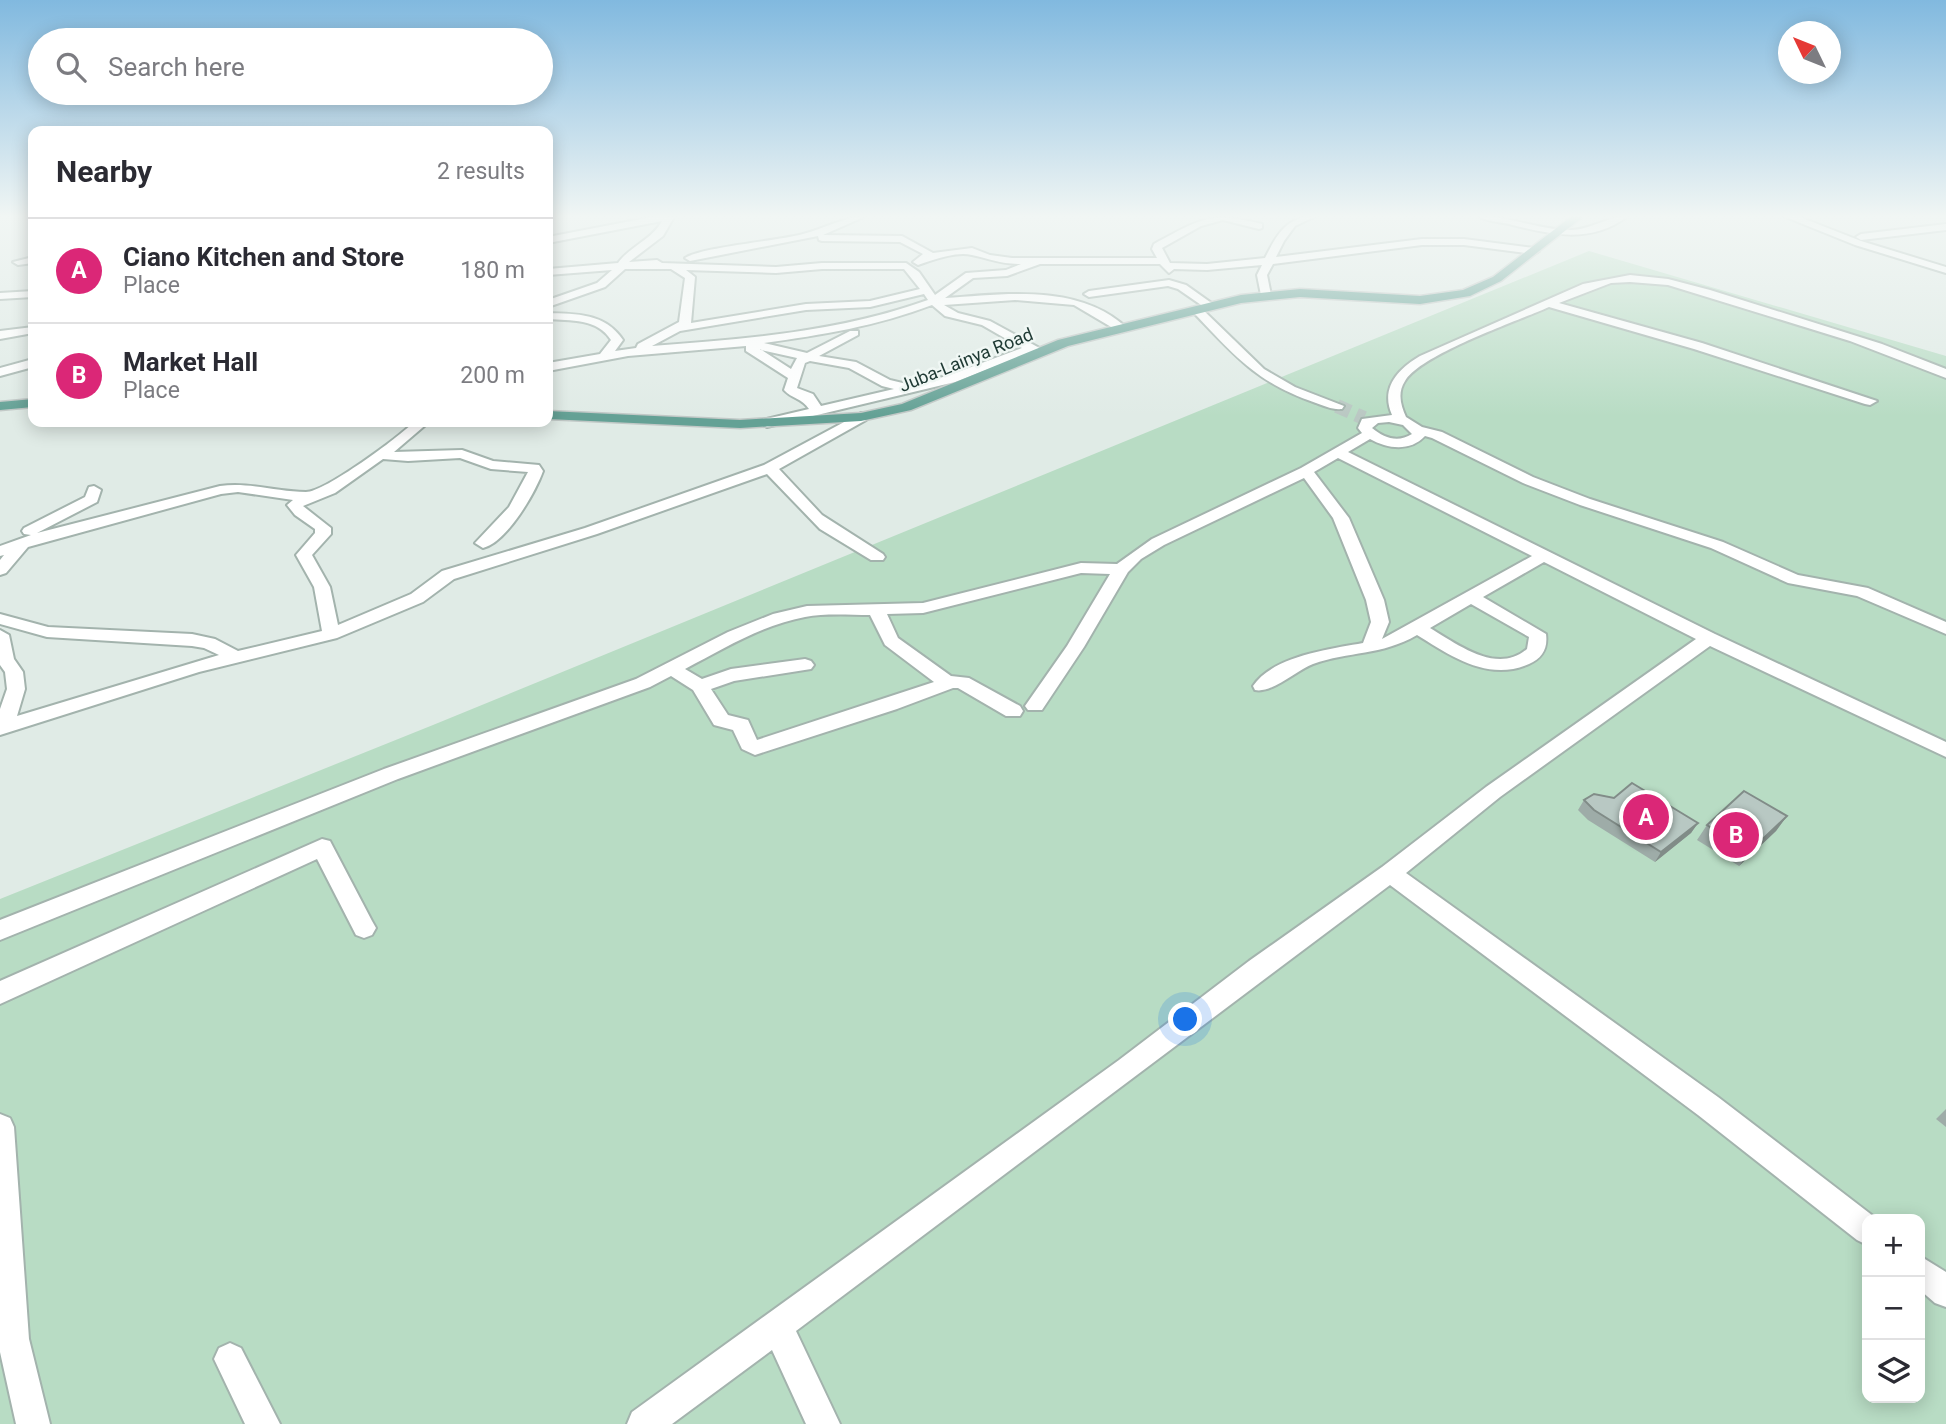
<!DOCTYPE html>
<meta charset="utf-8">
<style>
:root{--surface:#fff;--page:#f2f2f3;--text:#2b2b33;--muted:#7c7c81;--line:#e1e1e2;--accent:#db2777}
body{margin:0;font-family:Roboto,sans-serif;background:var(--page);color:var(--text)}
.controls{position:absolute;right:21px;bottom:21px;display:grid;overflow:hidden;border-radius:14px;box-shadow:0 4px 18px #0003}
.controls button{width:63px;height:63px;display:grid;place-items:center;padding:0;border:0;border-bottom:2px solid var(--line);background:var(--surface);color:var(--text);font:35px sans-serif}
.compass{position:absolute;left:1778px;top:21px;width:63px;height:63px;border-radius:50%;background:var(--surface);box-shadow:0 4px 18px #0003;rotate:313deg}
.you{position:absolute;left:1186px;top:1020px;width:24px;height:24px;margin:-18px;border:5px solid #fff;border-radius:50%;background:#1a73e8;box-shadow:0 0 0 10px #1a73e833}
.badge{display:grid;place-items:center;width:46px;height:46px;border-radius:50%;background:var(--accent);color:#fff;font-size:23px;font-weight:700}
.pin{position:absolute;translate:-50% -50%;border:4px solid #fff;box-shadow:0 2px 7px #0006}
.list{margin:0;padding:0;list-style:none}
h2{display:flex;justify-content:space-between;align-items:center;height:91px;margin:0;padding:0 28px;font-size:30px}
h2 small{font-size:23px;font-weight:400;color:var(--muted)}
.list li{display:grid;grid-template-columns:46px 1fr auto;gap:21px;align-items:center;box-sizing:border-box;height:105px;padding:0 28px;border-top:2px solid var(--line)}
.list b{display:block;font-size:26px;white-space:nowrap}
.list p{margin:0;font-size:23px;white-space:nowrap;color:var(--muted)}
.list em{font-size:23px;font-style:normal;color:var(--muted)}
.icon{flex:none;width:38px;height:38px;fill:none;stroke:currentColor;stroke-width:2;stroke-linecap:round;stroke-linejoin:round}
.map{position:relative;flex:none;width:1946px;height:1424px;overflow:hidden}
.search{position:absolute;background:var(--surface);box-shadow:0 4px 18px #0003;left:28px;top:28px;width:525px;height:77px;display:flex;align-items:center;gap:18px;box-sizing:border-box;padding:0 24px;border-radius:38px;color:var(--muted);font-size:26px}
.panel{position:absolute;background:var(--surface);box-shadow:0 4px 18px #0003;left:28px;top:126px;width:525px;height:301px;border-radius:14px}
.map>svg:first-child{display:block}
.green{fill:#b8dcc4;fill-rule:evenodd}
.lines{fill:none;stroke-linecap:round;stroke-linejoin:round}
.street-tunnel{stroke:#bac8c3;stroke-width:14;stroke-dasharray:14 7;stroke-linecap:butt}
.street-casing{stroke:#a3b3ad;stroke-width:4}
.primary-casing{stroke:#c1c8c6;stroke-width:3}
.street{fill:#fff;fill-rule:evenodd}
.primary{fill:#64a195;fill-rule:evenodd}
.wall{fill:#9eaca8}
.shaded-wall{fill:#818c88}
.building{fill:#b8c8c3;stroke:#818c88;stroke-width:2}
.labels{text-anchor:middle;stroke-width:5;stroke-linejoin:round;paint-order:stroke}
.far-street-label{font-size:18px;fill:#203b35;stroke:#f0f7f4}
</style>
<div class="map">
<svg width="1946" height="1424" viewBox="0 0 1946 1424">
<rect width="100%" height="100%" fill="#e0ebe6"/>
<!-- green -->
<path class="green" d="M1589,251l357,105v1068h-1946v-525l433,-174zM1867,1219h53v179h-53z"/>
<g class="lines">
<!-- street-tunnel -->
<path class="street-tunnel" d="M1337,406l27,12"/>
<defs>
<path id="street" d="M657,216l17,1 -11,19 -34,26 28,-2 5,3 114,4 46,-4h84l13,9 16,23 31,-22 40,-3 15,-6c-21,0 -30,-5 -49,-9 -16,-4 -39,5 -54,10l-5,-3 10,-8 -23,-12 -78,-1 -3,-1 -1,-4 -128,25 -5,-3c17,-11 93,-17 118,-24 21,-5 42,-18 63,-18l-43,19 79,1 31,17 39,-5 18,7 22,3h145l-5,-9 2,-5c46,-25 56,-33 108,-20v4l-3,1 -36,-9 -22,6 -39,22 8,15 37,1 58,-6c12,-24 22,-42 51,-42l-21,10 -11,15 -8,16 146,-18h42l70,9 5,3 -5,3 -70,-9h-42l-149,19 -6,11 4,20 -5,3 -5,-3 -4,-20 5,-10 -55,5 -33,-1 -5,4 -9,-9h-120l-33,12 -34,2 -28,20c61,-4 135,-15 183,31l-10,2 -44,-26 -59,-5 -71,5 14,8 32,8 55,30 -6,4 -7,-3 -77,30 -188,45 -7,-4 2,-3 47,-11c-7,-11 -17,-10 -25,-19l4,-12 -42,-27v-5l-118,10 -80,15v-8l52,-9 11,-14c-14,-22 -40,-19 -63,-21v-6c29,1 57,0 75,27l-8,11 21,-3 2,-4 41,-22 6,-44 -14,-9h-46l-20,18 -57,20v-7l49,-17 15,-13 -64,5v-6l70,-6c12,-17 34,-23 44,-42l-114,22v-6zM822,269h82l16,20 -50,12 -64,3 -115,19 4,-46 -9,-7 90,3zM924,294l4,6c-89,32 -182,39 -276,46l28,-15 126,-21 64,-3zM932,305l13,11 37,9 40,23 -75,28 -36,9 -21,-5 -34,-18 -37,-6 39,-21v-4h-8l-43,22 -43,-10c58,-8 113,-17 168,-38zM760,349l1,1 36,8 -6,11zM810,361l39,7 33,18 12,3 -73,17 -8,-12 -16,-6 8,-25z
M1478,216c31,0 61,14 92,14 21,0 38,-14 58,-14 -36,28 -78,19 -119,8 -10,-2 -23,-3 -31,-8z
M1783,216h14l64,25 85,26v6l-91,-28z
M1946,224v6l-85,10 -5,-3 5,-3z
M33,257v6l-15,2 -5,-3z
M1630,275l38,4 42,11 172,54 64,25v9l-96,-37 -182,-56 -38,-3 -19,1 -52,20 143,40 175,58 -7,4 -5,-1 -171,-55 -145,-42c-31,14 -128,47 -144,74 -8,12 -4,25 1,36l16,10 20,5 91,45 57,22 133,43 75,33 70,13 78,34v12l-89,-38 -69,-13 -77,-35 -131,-43 -57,-22 -91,-45 -7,-2c-15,16 -37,13 -55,3l-22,13 367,182 231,108v15l-236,-111 -210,151 -94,76 312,224 159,122h-10v26l-10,-5 -159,-125 -308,-230 -594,446 44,93h-34l-34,-74 -100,74h-45l5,-12 487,-352 130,-99 133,-94 104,-80 210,-148 -152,-77 -61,35 63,37c2,15 -4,24 -17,30 -41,18 -78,-8 -112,-29 -36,21 -68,16 -104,29 -16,6 -42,30 -58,26l-2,-4c20,-30 77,-37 110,-43l8,-21 -5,-22 -33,-82 -29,-40 -140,67 -23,14 -13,13 -44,75 -42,63h-14l-3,-4 42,-60 43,-72 -29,-1 -158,40 -36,1 11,24 53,38 18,2 51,28 3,5 -3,5h-14l-48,-28h-5l-56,21 -142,46 -13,-6 -9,-19 -19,-5 -21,-35 -22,-14 -21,11 -252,92 -398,161v-20l384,-151 252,-90 92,-47 45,-18 34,-8 116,-3 158,-40 36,1 35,-25 149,-71 61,-35 -4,-5 4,-9 30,-4c-12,-27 6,-46 28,-59l163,-72zM1389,422l14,3 9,9c-14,9 -28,4 -40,-6l6,-5zM1338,458l194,98 -150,83 7,-17 -5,-22 -35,-82 -35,-46zM1471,604l58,33 -2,12c-30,26 -70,-5 -97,-21zM870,615l15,30 49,37 -177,58 -9,-20 -20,-5 -17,-26 23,-8 77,-12 3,-4 -3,-4 -6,-2 -74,10 -29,10 -17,-10c38,-20 77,-44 120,-52 20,-4 44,-2 65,-2z
M1169,280l17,5 31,22 -10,2 -29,-20 -10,-3 -79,11 -5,-3 5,-3z
M33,291v6l-33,2v-6z
M1194,309h8l62,60 31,18 49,19 -2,3c-9,1 -18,-3 -26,-6 -59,-20 -81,-47 -122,-90z
M33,327v6l-33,6v-8z
M33,359v8l-33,9v-8z
M861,413l5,1v6l-87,49 43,46 61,39 2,3 -2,3h-12l-51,-31 -53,-55 -170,60 -143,45 -31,23 -86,36 -138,34 -199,63v-26l7,-20 -2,-17 -5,-7v-35l9,5 5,24 9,13 2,17 -8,27 202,-61 -15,-7 -12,-2 -145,-9 -47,-13v-10l48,13 144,7 23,5 23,12 84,-20 -8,-44 -18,-32 19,-22v-4l-20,-14 -8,-10 6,-5 -55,-8 -17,2 -193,53 -22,26 -6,2v-15l4,-5 -4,1v-10l31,-11 -7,-1 -2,-3 2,-3 61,-31 4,-10 5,-1 7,4 -4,12 -60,31 183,-47c30,-4 57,6 86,6 19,0 93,-55 108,-70h15l-35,30 68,-2 31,11 46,4 4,6c-8,22 -36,71 -60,77l-8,-5 34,-36 19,-35 -37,-3 -31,-11 -52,3 -25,-2 -48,34 -32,13 28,22v6l-19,21 18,32 8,38 73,-31 31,-23 143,-43 179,-63z
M322,839l8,2 42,80 4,7 -4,7 -8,3 -8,-3 -39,-76 -317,145v-23z
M0,1114l10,4 4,9 15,212 21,85h-34l-16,-72z
M1920,1256l26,16v35l-11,-4 -15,-13z
M230,1343l11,5 39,76h-35l-31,-65 5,-11z"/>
<path id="primary" d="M1572,216h12l-83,65 -31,15 -50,8 -120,-7 -59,6 -173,43 -157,64 -50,11 -121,7 -192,-9v-8l192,9 121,-7 41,-9 156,-64 183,-45 59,-6 120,7 43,-6 30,-13z
M33,399v8l-33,3v-8z"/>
</defs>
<!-- street casing -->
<use href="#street" class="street-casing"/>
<!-- primary casing -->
<use href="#primary" class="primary-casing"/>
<!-- street -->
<use href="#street" class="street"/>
<!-- primary -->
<use href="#primary" class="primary"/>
</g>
<!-- wall -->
<path class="wall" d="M1584,800l114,23 -7,10 -36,29 -67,-42 -10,-10z
M1787,816l-11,15 -37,35 -42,-26 10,-15z
M1946,1109v18l-10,-8z"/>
<!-- shaded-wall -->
<path class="shaded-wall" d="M1787,816l-11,15 -37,35 11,-15z
M1698,823l-7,10 -36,29 6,-10z"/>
<!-- building -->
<path class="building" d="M1632,783l66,40 -37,29 -67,-42 -10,-10 10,-6 20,4z
M1744,791l43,25 -37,35 -43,-26z"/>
<!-- sky -->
<linearGradient id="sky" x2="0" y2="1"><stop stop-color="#81b9df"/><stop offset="0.52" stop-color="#f1f6f4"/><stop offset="1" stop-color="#f1f6f4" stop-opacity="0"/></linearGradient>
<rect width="1946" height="416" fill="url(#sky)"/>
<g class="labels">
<!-- far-street labels -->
<g class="far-street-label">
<text transform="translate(966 360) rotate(-22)" y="6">Juba-Lainya Road</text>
</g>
</g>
</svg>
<div class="controls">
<button>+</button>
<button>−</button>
<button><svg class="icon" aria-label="layers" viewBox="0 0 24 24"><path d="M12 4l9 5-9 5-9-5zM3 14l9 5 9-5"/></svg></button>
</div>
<svg class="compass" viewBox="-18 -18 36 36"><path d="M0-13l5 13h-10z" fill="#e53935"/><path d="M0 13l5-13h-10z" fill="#7c7c81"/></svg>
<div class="you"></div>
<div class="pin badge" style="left:1646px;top:817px">A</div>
<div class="pin badge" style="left:1736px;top:835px">B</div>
<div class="search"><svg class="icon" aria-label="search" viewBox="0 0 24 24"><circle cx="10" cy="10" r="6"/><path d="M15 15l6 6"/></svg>Search here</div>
<section class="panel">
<h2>Nearby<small>2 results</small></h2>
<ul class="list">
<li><span class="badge">A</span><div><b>Ciano Kitchen and Store</b><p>Place</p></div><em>180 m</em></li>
<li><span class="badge">B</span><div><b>Market Hall</b><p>Place</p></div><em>200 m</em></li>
</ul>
</section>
</div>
